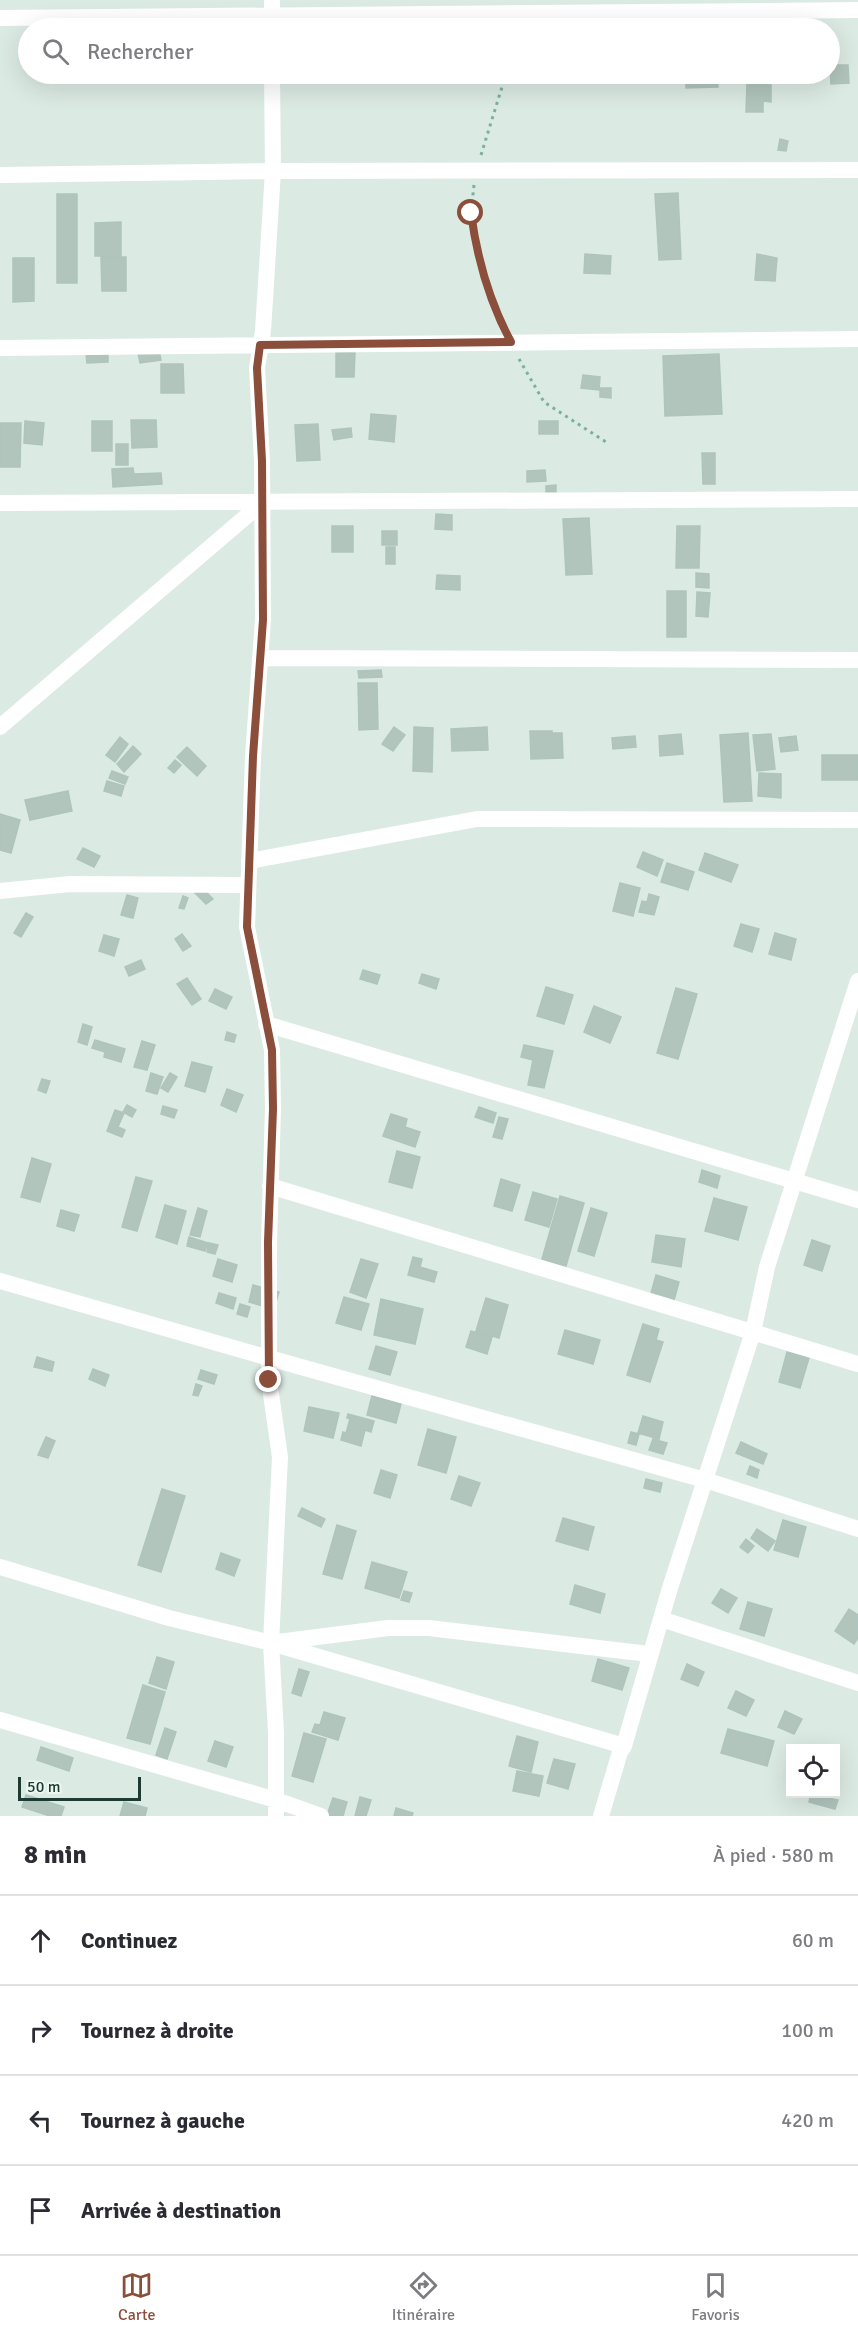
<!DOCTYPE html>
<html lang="fr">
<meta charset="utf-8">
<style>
:root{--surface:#fff;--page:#f2f2f3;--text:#2b2b33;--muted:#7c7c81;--line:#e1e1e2;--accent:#8a4e3b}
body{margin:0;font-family:Signika,sans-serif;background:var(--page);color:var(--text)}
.controls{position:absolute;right:18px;bottom:18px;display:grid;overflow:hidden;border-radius:0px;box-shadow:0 6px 24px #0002}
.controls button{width:54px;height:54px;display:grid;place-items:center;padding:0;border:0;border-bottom:2px solid var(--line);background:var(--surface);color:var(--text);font:30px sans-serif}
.scale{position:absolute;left:18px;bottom:15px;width:123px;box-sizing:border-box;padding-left:6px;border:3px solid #1d3b33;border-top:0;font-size:16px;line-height:21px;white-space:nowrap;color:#1d3b33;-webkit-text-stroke:4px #ecf7f2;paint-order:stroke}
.stop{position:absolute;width:18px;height:18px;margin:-14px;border:4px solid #8a4e3b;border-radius:50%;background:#fff}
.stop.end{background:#8a4e3b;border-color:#fff;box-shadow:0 2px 6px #0008}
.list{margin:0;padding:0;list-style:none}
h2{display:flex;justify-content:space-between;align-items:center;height:78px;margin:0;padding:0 24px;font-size:26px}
h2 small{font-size:20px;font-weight:400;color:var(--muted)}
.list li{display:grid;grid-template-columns:39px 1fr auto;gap:18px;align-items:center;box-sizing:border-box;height:90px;padding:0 24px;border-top:2px solid var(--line)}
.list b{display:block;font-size:22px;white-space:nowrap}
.list em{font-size:20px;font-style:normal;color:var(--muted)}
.icon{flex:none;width:33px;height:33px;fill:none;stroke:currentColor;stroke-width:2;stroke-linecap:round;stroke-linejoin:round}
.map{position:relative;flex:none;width:858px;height:1816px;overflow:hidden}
.search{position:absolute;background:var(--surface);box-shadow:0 6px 24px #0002;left:18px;right:18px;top:18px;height:66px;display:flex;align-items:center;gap:15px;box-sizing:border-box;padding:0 21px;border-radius:33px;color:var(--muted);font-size:22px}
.sheet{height:438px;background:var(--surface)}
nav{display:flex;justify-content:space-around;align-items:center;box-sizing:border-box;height:84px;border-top:2px solid var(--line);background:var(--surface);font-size:16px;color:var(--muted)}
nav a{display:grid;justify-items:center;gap:3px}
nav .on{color:var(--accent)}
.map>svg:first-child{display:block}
.building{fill:#b1c5bd;stroke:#aec4bc;stroke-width:1.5}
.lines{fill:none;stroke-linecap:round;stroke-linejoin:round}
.path{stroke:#79b1a1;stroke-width:3;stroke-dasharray:3 4.5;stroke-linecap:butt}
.minor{stroke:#fff;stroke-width:16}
.route{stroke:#8a4e3b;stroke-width:8}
</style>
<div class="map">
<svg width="858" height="1816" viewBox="0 0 858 1816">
<rect width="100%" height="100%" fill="#dceae4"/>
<!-- building -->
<path class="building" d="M830,65h18l1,18 -18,1z
M686,74h31l1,13 -32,1z
M747,84l24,1v17l-8,-1v11h-17z
M780,139l8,2 -2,10 -8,-1z
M678,193l3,66 -22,1 -4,-66z
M57,194h20v89h-20z
M121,222v34h-26v-33z
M585,254l26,2 -1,18 -26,-1z
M757,254l20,4 -2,23 -20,-1z
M101,257h25v34h-24z
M13,258h21v43l-21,1z
M159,350l2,10 -21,3 -2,-10z
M336,352l19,1 -1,24h-18z
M108,353v9l-21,1 -1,-9z
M719,354l3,60 -57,2 -2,-60z
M161,364h22l1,29h-23z
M583,375l17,2 -1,13 -18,-2z
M600,388h11v10l-11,-1z
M371,414l25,2 -2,26 -25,-3z
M131,420h25l1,27 -25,1z
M25,421l19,2 -2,22 -18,-2z
M92,421h20v30h-20z
M539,421h19v13h-19z
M0,423h21l-1,44h-20z
M318,424l2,36 -23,1 -2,-36z
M351,428l1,9 -18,3 -2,-10z
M116,444h12v21h-12z
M702,453h13v31h-12z
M133,468l1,6 27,-1 1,11 -49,3 -1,-18z
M545,470l1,11 -19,1v-11z
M556,485v7h-10v-6z
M436,514l16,1v15l-17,-1z
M589,518l3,56 -26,1 -3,-56z
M332,526h21v26h-21z
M677,526h23l-1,42h-23z
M382,531h15v14h-15z
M386,547h9v17h-9z
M696,573l13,1v14l-13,-1z
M437,575l23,1v14l-24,-1z
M667,591h19v46h-19z
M697,592l13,1 -2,24 -12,-1z
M381,670l1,7 -23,1 -1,-7z
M358,683h19l1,46 -19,1z
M394,727l11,8 -12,16 -11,-7z
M414,727l19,1 -1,44 -19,-1z
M487,727l1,23 -36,1 -1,-22z
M530,731h22v2h10l1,25 -32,1z
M748,733l4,68 -28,1 -4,-67z
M681,734l2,20 -23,2 -1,-20z
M771,734l4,35 -18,2 -4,-36z
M635,736l1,11 -23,2 -1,-11z
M796,736l2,14 -17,2 -2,-14z
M120,737l8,7 -13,18 -9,-7z
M133,746l8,8 -17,18 -7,-8z
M187,747l19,19 -9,10 -20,-19z
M822,755h36v25h-36z
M175,760l6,5 -7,8 -6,-5z
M112,771l16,6 -3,7 -16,-6z
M759,773l22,1v24l-23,-2z
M107,781l17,5 -3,10 -17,-5z
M68,791l4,20 -42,9 -5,-20z
M0,814l20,6 -9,33 -11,-3z
M83,848l17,8 -6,11 -17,-8z
M643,852l20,8 -6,16 -20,-9z
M705,853l33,12 -7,17 -32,-12z
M667,863l27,9 -6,18 -27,-8z
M620,883l20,5 -7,28 -20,-5z
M201,887l12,12 -7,5 -11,-11z
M649,894l10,3 -5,18 -15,-3 3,-11 5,1z
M127,895l11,3 -5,20 -12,-3z
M183,896l5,2 -4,11 -5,-1z
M26,913l7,4 -12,20 -7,-4z
M741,924l18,5 -7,23 -18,-6z
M775,933l21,6 -5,21 -22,-6z
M182,934l9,12 -8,5 -8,-12z
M104,935l15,4 -5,17 -15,-5z
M141,960l4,9 -16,7 -4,-9z
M363,970l17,5 -3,9 -17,-5z
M422,974l17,5 -3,10 -17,-6z
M187,978l14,21 -9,6 -15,-21z
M546,987l27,8 -9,29 -27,-8z
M676,988l21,6 -19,65 -21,-6z
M215,989l17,8 -6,12 -17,-8z
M594,1006l27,11 -11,26 -26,-11z
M83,1024l9,3 -5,18 -9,-3z
M227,1032l9,3 -2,7 -9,-2z
M95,1040l30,9 -4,13 -17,-5 1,-5 -13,-4z
M142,1041l13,4 -8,25 -13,-3z
M524,1045l29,6 -9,37 -16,-3 5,-25 -12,-3z
M192,1062l20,5 -7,25 -20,-6z
M151,1073l12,4 -6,17 -11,-3z
M170,1073l7,4 -9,15 -7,-4z
M42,1079l8,2 -4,12 -8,-3z
M227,1089l16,6 -7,17 -15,-7z
M127,1105l9,5 -4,7 -9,-5z
M163,1106l14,4 -3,8 -13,-4z
M479,1107l17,6 -3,10 -18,-6z
M115,1110l9,3 -6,14 7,3 -3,7 -15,-6z
M391,1114l16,5 -2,8 15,5 -5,15 -32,-11z
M499,1117l9,2 -6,20 -9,-2z
M397,1151l23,6 -8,31 -23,-6z
M32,1158l19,6 -11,38 -19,-5z
M702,1170l18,6 -3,12 -18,-6z
M136,1177l16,4 -15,50 -15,-4z
M501,1179l19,6 -8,26 -18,-5z
M533,1192l24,7 -8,28 -24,-7z
M560,1196l24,7 -18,63 -24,-7z
M714,1198l33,9 -9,33 -33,-9z
M165,1205l21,6 -9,33 -21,-7z
M198,1208l9,3 -7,26 -10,-2z
M591,1208l16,5 -13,43 -16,-5z
M61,1210l18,5 -5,16 -17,-5z
M656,1235l29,4 -4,28 -29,-5z
M189,1237l19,6 -3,8 -18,-5z
M812,1240l18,6 -8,25 -18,-6z
M209,1243l9,2 -3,9 -8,-2z
M413,1257l9,2 -2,8 17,5 -3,10 -26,-7z
M218,1259l19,6 -5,17 -19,-6z
M361,1259l17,5 -12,34 -16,-6z
M656,1275l23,7 -6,22 -23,-7z
M253,1285l26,7 -5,17 -25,-7z
M219,1293l17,5 -3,11 -17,-6z
M344,1297l25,7 -8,26 -25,-7z
M486,1298l22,7 -9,33 -23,-7z
M381,1299l42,10 -8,35 -41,-9z
M240,1304l10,3 -3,10 -10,-3z
M643,1324l16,5 -3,11 7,2 -13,40 -23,-7z
M565,1330l35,10 -7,24 -35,-10z
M471,1331l21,6 -5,17 -21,-7z
M376,1346l21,6 -7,23 -21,-6z
M787,1352l22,6 -9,30 -21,-6z
M37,1357l17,5 -2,9 -18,-4z
M93,1369l16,6 -4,11 -16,-7z
M201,1370l16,5 -3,9 -16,-5z
M196,1384l6,2 -4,10 -5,-1z
M372,1396l29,8 -5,19 -29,-8z
M309,1407l30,6 -6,25 -29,-7z
M348,1414l26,7 -3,11 -6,-2 -4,16 -20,-6 2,-8 3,1 4,-14 -3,-1z
M643,1416l20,6 -4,17 -21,-6z
M428,1429l28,8 -10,36 -28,-8z
M631,1432l8,2 -3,11 -8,-2z
M46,1437l9,4 -7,17 -10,-3z
M653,1439l14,4 -4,11 -14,-4z
M741,1442l26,12 -4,10 -27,-11z
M750,1466l9,4 -2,8 -10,-4z
M381,1470l16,5 -7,23 -16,-5z
M459,1476l21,7 -9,23 -20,-7z
M646,1479l16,4 -2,9 -16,-4z
M162,1489l23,7 -24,76 -23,-7z
M302,1508l23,11 -4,8 -23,-11z
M563,1518l31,9 -6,23 -32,-9z
M783,1520l23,7 -8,30 -24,-7z
M337,1525l19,6 -14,48 -19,-5z
M757,1529l18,12 -7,10 -17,-13z
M746,1539l8,7 -6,7 -8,-6z
M221,1553l19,7 -6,16 -18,-7z
M372,1562l35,10 -8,26 -34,-10z
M575,1585l30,9 -5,19 -30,-9z
M721,1589l16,9 -9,15 -16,-10z
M404,1591l8,2 -3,9 -8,-2z
M748,1602l24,7 -8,27 -24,-7z
M849,1609l9,6v23l-4,6 -19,-13z
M157,1657l17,5 -8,27 -17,-6z
M598,1659l31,9 -7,22 -30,-9z
M687,1664l17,8 -6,14 -17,-7z
M299,1669l10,3 -8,24 -9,-3z
M143,1685l22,7 -15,52 -23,-6z
M736,1691l18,9 -8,16 -18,-8z
M785,1711l17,8 -8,15 -16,-7z
M324,1712l21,6 -7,22 -26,-8 3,-8 5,1z
M165,1728l11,4 -9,27 -11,-4z
M728,1729l46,12 -7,25 -46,-13z
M304,1733l22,6 -13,43 -21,-6z
M517,1736l21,6 -7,30 -22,-6z
M215,1741l18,6 -7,20 -18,-6z
M41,1747l32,11 -4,13 -32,-11z
M554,1759l21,5 -7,25 -21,-6z
M517,1771l26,5 -4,20 -26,-5z
M811,1794l27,6 -3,9 -26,-7z
M26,1795l38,12 -3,9h-11l-28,-9z
M360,1797l11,3 -5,16h-11z
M333,1798l14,4 -4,14 -16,-1z
M124,1802l23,6 -2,8h-25z
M396,1808l17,5 -1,3h-18z"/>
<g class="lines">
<!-- path -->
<path class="path" d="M481,155l25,-81
M474,185l-3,28 4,30 22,74 5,9
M519,359l25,43 62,40"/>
<!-- minor -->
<path class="minor" d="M272,0v28
M0,18c286,-1 572,-7 858,-8
M272,74l1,97 -10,160 -6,37 5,93 1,158 -10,137 -6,171 25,123 1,59 -4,133v138l11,77 -9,186 5,90v83
M0,175l273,-4 585,-1
M0,348l858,-9
M0,503l858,-4
M260,658l598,2
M0,727l263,-225
M249,861l228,-42 381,1
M0,891l70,-7 178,1
M266,1024l592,176
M270,1186l588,178
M0,1281l269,77 436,122 153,49
M0,1567l169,51 102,25 353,103
M661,1619l197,64
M278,1642l110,-14h41l220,26
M0,1720l276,80 45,16
M601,1816l19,-64 4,-6 46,-158 83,-256 14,-65 91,-286"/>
</g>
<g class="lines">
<!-- route -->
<path class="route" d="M269,1380l-1,-138 5,-133 -1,-59 -25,-123 6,-171 10,-136 -1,-159 -5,-93 3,-23 251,-3c-21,-39 -34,-84 -40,-129"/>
</g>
</svg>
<div class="controls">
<button><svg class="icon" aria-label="locate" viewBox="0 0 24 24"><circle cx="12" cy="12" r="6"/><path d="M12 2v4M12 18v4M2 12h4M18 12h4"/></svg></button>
</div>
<div class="scale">50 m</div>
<div class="stop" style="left:471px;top:213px"></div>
<div class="stop end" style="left:269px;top:1380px"></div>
<div class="search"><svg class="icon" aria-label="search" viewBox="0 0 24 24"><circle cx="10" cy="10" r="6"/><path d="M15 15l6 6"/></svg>Rechercher</div>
</div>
<section class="sheet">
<h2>8 min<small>À pied · 580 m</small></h2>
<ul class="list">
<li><svg class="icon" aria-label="ahead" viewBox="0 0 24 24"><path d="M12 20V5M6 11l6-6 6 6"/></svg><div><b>Continuez</b></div><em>60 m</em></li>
<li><svg class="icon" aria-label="right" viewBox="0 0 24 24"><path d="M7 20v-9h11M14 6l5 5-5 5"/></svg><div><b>Tournez à droite</b></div><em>100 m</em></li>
<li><svg class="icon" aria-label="left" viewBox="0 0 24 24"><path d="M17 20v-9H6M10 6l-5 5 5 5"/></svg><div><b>Tournez à gauche</b></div><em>420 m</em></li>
<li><svg class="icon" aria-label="arrive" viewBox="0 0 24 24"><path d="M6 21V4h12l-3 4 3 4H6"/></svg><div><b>Arrivée à destination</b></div></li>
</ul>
</section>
<nav>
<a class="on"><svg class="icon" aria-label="map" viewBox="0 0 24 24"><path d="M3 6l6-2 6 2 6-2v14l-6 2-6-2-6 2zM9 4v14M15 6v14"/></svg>Carte</a>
<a><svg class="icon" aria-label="directions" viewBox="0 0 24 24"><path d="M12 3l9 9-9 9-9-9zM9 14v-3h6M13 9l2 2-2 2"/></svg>Itinéraire</a>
<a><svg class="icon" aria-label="saved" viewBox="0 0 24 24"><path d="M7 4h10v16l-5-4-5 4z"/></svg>Favoris</a>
</nav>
